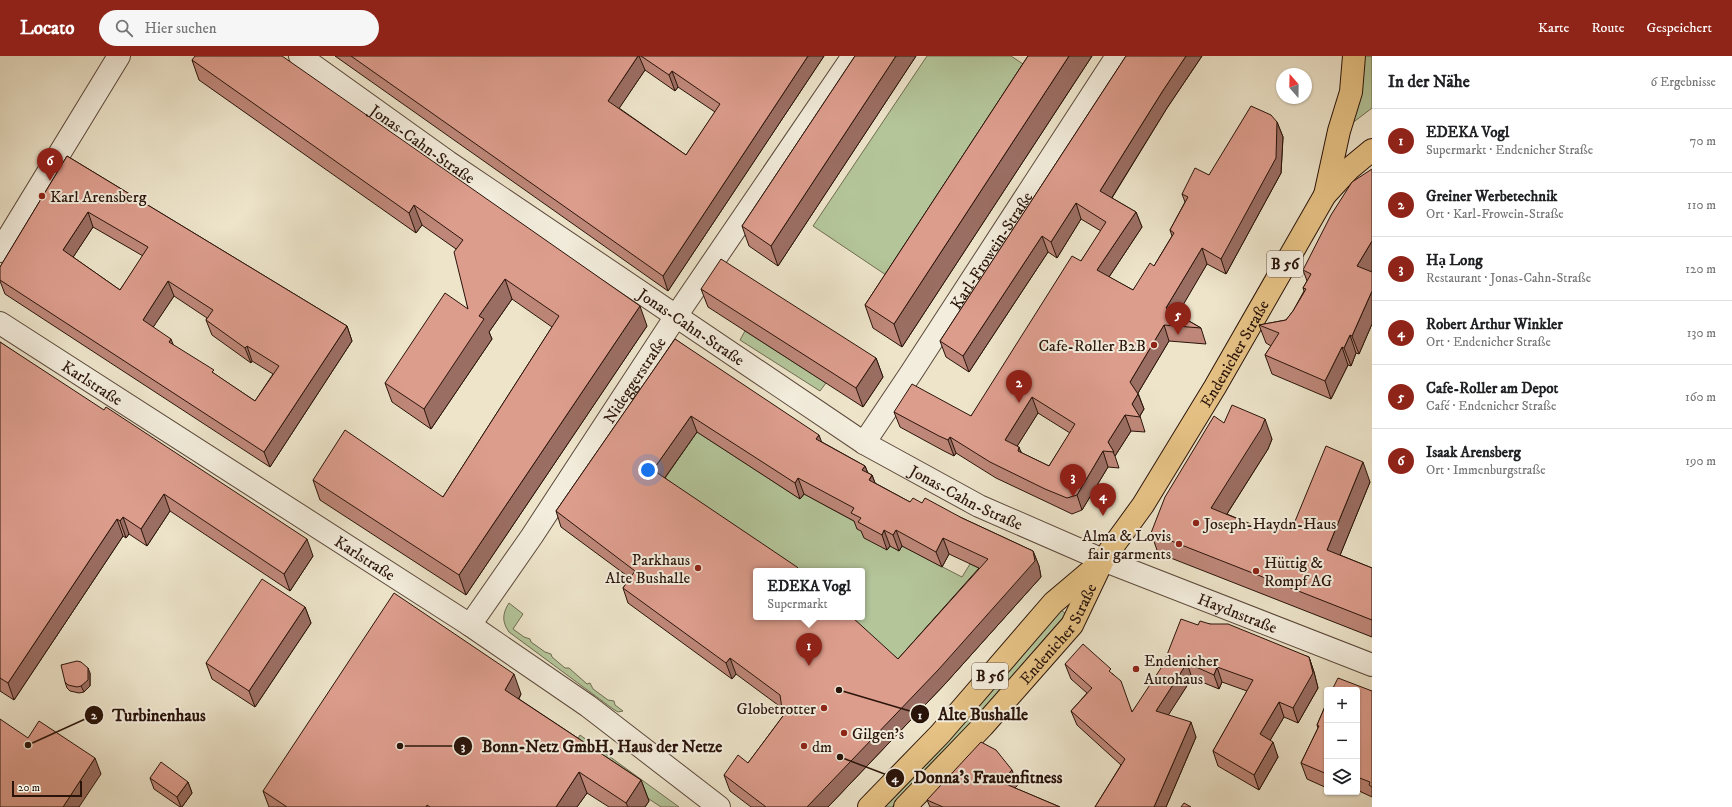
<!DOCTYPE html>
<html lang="de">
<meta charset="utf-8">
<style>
:root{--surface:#fff;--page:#f6f6f6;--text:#202124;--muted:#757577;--line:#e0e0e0;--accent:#8f2418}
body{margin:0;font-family:"IM FELL DW Pica",serif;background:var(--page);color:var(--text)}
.controls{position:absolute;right:12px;bottom:12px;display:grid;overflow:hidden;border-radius:4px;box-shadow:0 1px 3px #0004}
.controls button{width:36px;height:36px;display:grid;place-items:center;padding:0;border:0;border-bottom:1px solid var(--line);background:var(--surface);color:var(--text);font:20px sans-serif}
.compass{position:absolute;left:1276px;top:12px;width:36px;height:36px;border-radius:50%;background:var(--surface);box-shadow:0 1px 3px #0004;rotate:340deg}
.scale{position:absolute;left:12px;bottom:10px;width:70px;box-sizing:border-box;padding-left:4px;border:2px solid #2a140a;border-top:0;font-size:11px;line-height:14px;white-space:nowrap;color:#2a140a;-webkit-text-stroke:3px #f3eddd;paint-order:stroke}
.you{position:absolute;left:648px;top:414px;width:14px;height:14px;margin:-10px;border:3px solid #fff;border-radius:50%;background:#1a73e8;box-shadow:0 0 0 6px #1a73e833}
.badge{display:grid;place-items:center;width:26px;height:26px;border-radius:50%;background:var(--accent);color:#fff;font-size:13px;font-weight:700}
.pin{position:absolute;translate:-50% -33px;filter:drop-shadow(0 1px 2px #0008)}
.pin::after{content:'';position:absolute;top:21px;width:14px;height:12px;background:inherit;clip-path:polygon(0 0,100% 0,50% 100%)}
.popup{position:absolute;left:753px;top:512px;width:112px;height:52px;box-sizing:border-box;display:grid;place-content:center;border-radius:4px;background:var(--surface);filter:drop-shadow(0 1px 3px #0005);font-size:13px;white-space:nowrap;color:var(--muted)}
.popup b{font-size:15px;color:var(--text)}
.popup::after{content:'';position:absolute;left:50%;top:100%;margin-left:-8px;border:8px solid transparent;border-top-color:var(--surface)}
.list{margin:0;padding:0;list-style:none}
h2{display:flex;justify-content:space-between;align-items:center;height:52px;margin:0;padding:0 16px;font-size:17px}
h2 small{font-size:13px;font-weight:400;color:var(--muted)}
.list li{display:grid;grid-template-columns:26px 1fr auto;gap:12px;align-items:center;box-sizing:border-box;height:64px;padding:0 16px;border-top:1px solid var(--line)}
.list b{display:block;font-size:15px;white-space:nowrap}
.list p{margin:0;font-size:13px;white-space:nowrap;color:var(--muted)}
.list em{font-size:13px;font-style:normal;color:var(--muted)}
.icon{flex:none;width:22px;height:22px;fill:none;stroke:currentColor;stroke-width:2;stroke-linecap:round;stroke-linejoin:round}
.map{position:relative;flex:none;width:1372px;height:751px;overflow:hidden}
header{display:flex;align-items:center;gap:24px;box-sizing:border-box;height:56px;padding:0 20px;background:var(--accent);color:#fff}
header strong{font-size:19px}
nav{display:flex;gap:22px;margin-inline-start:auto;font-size:14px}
.search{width:280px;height:36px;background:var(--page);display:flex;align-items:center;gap:10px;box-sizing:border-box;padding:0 14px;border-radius:22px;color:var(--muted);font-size:15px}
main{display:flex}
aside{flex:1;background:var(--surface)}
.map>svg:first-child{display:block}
.green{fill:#b4c59a;stroke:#6f6c52}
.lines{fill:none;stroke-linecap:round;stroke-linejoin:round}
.street-casing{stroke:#5b483a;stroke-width:24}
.primary-casing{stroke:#2a140a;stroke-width:24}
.street{stroke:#f3eddd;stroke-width:22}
.primary{stroke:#e6c285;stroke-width:22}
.wall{fill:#be8779;stroke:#2a140a;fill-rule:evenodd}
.shaded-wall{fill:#9b6e63;stroke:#2a140a}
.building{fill:#dd9d8d;stroke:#2a140a;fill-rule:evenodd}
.poi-dot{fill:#8f2418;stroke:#f3eddd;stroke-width:1.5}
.labels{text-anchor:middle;stroke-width:4;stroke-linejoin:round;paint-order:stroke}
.shield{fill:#f3eddd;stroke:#665549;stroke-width:1}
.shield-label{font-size:15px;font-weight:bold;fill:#2a140a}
.street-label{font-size:16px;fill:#2a140a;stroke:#f3eddd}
.poi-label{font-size:16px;fill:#2a140a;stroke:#f3eddd;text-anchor:start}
.leader{fill:none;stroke:#2a140a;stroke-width:1.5}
.callout-dot{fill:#2a140a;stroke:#f3eddd;stroke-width:1.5}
.mark-label{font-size:12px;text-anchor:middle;font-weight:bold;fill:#fff}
.callout-label{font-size:17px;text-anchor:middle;font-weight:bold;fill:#2a140a;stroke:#f3eddd;stroke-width:4;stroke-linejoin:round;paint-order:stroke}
</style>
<header>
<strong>Locato</strong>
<div class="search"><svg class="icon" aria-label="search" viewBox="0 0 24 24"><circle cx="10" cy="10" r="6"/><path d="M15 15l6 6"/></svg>Hier suchen</div>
<nav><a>Karte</a><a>Route</a><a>Gespeichert</a></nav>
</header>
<main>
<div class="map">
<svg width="1372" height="751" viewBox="0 0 1372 751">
<rect width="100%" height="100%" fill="#ede4ca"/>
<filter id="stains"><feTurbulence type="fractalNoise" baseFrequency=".005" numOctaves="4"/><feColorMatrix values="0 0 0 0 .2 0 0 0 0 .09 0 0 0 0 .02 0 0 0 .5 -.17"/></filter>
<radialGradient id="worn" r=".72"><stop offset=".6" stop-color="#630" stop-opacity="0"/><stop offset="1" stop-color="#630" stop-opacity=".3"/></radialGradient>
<!-- green -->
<path class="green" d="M927,0h84l18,12 -140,209 -76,-51z
M1363,0h9v52l-21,16z
M745,275l81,52 -6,8 -80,-51z
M694,374l106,69 4,-5 55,30 7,10 21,16 3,-4 9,5 3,-5 60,31 8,-13 21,10 -87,101 -64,-58h22v-46h-77l-129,-87z
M509,547l14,11 -10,15 11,8 6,2 1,3 14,10 6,2 1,3 13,11h4l18,16 3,-1 3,6 15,11 6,1 1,4 8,6 -5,1 -5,-3 -104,-77c-7,-10 -7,-18 0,-29z
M1060,553l6,5 -101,116 -73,77h-10c62,-64 122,-129 178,-198z
M580,679l99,72h-18l-88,-59z"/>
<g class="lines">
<defs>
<g id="street">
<path id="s1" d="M300,0l148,106 416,281 115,63 124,54 269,105"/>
<path d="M0,195l119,-195"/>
<path id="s2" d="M0,267l470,302 118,81 131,101"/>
<path id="s3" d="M864,387l47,-70 206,-317"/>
<path id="s4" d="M470,569l62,-89 144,-220 177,-260"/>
</g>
<g id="primary">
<path d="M1325,139l14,-64 12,-39 3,-36"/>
<path d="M869,751l71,-73 113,-131 45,-38"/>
<path id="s5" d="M905,751l78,-81 89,-101 31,-65 40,-55 72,-118 110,-192 24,-26 23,-19"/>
</g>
</defs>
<!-- street casing -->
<use href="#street" class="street-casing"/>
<!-- primary casing -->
<use href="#primary" class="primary-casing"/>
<!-- street -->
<use href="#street" class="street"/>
<!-- primary -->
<use href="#primary" class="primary"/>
</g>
<!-- wall -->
<path class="wall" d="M335,0h489l-156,235zM645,14l30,21 3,-4 37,25 -29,43 -67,-47z
M855,0h61l-138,210 -29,-20 -7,-20z
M1028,0h64l-190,291 -29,-19 -8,-23z
M1126,0h76l-35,52 -55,90 24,14 6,15 -33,50 24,13 21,-24 18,-30 -2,-6 15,-28 -3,-8 27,-19 68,-53 6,15 -2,36 -55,101 -19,-10 -30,50 24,14 5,16 -37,-3 -31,52 6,16 -4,7 5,16 -14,-1 -16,25 4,12 -11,-1 -26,43 -10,4 -21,-10 -55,-26 -40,-25 -2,3 -10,-5 -44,-24 -6,-15 77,4 110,-155 20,-30 -20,-12 -24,39 -9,-6 -79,120 -23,-15 -6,-16zM1038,357l32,20 -21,33 -27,-13 -5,-7z
M192,4l455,266 -181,269 -146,-95 -7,-20 130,17 109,-170 -40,-28 -23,33 3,7 -61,90 -39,-27 -7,-19 83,-74 -12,-60 -34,-24 -6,8 -217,-153z
M67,100l280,170 5,15 -82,126 -265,-173 -5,-13v-14zM93,171l50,29 -23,34 -47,-33zM174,240l33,22 -1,2 6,15 39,28 1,-2 21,13 -18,27 -39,-26 -43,-30 -20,-18z
M1303,214l69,2v52l-13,30 -3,-1 -5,13 -3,-1 -17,34 -59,-25 -7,-19 6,-9 -5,-3 -7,-18 27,-5 7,-9 11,-20 -1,-3 4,-7z
M701,233l175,69 7,19 -20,30 -155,-100z
M675,283l147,103 43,24 3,7 4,2 3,8 35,19 12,1 40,15 71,33 6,15 2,11 -96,107 -117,123h-77l-21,-16 -6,-16 24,-12 35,-47 -1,-8 -46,-34 -4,5 -104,-76 -5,-15 7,-10 -69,-51 -5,-16zM697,376l103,67 4,-5 50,27 3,8 4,2 3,7 23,12 3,-4 9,5 3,-5 40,21 7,-13 30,14 -81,91 -233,-181z
M0,286l313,214 -23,35 -120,-80 -23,35 -18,-12 -3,4 -3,-2 -109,164 -14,-9z
M1224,367l48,16 -4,10 -41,65 33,14 31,3 79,-49 -30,73 32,13v69l-214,-84 -7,-20z
M305,551l6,16 -56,84 -43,-28 -6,-16z
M1210,568l99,33 5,15 4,16 -20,35 -14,-6 -14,23 8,17 -19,33 -41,-24 -5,-15 34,-60 -25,-9 -3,7 -27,-11 -24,37 28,22 -30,70h-71l26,-42 -44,-40 -6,-14 16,-18 -16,-14 -6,-15 48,10 19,38 66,-87z
M90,617v13l-6,6 -5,1 -9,-2 -3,-3 -2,-6z
M1357,634l15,1v106l-15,-7z
M521,638l-2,5 122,81 8,21 -4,6h-36l-22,-14 -10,14h-308l-6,-16z
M1327,646v86l-20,-9 -6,-16 17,-35 -1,-3z
M150,722l38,4 4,11 -10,14h-2l-26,-18z
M1018,729l-3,3 45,19h-130l-3,-7z"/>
<!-- shaded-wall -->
<path class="shaded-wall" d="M638,0h1l6,14 -31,46 -6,-15z
M808,0h16l-156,235 -5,-15z
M896,0h20l-138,210 -7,-20z
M1069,0h23l-190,291 -8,-23z
M1186,0h16l-35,52 -61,99 -6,-16 62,-99z
M672,15l6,16 -3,4 -6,-16z
M1277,66l6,15 -2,36 -55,101 -5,-15z
M1076,147l5,16 -24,39 -6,-16z
M414,149l8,20 -6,8 -7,-20z
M88,156l5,15 -25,38 -5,-15z
M1136,156l6,15 -39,59 -6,-16z
M1042,180l6,16 -79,120 -6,-16z
M1372,185v29l-8,14 -7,-18z
M1202,192l5,16 -35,60 -6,-16z
M505,223l7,20 -23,33 3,7 -61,90 -7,-20 55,-93z
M168,225l6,15 -26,39 -5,-15z
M1372,235v33l-13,30 -7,-18z
M640,250l7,20 -181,269 -7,-20z
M1164,269l5,16 -34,57 -5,-16z
M347,270l5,15 -82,126 -6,-15z
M1350,279l6,18 -5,13 -7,-18z
M171,283l6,15 -8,-12z
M247,290l5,15 -1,2 -6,-15z
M1342,291l6,18 -17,34 -6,-18z
M876,302l7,19 -20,30 -7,-19z
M1138,338l6,15 -5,8 -7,-13z
M1032,341l6,16 -27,43 -6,-16z
M1125,359l6,16 -16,25 -7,-14z
M691,360l6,16 -38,54 -6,-16z
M1265,363l7,20 -4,10 -50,79 -7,-20z
M819,379l6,16 -9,-12z
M950,381l6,16 -2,3 -6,-16z
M1019,391l6,16 -7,-12z
M1103,395l5,16 -26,43 -5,-15z
M1363,406l7,20 -36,88 -7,-20z
M865,410l5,13 2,-4 6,16 -16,-21z
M798,422l6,16 -4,5 -5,-16z
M164,438l6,17 -23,35 -6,-17z
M123,461l6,17 -3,4 -6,-17z
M117,463l6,17 -109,164 -6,-17z
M884,474l6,16 -3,4 -5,-15z
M896,474l6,16 -3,5 -6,-16z
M943,482l6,16 -7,13 -6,-15z
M307,483l6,17 -23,35 -6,-17z
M1033,495l6,15 2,11 -96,107 -117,123h-21z
M305,551l6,16 -56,84 -6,-16z
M1309,601l5,15 4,16 -20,35 -5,-15z
M730,602l6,16 -4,5 -6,-16z
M1187,607l5,15 -30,47 -6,-14z
M1217,611l5,15 -3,7 -5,-14z
M88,612l2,5v13l-6,6 -3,-6z
M514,618l7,20 -9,16 -7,-20z
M1279,646l5,15 -19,32 -5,-15z
M1191,666l5,15 -30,70h-12z
M1273,686l5,15 -19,33 -5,-15z
M95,702l6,16 -22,33h-16z
M1012,714l6,15 -11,11 -6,-14z
M579,716l8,21 -10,14h-21z
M641,724l8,21 -4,6h-17l-2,-4z
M188,726l4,11 -10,14h-1l-4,-10z"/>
<!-- building -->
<path class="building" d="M195,0h87l358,250 -181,269 -146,-95 32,-50 98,67 116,-181 -54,-37 -26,37 5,3 -60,90 -39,-26 60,-90 23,16 -14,-57 9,-12 -49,-35 -5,8 -217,-153z
M351,0h287l-30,45 78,54 34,-51 -48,-33 -3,4 -28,-19h167l-145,220z
M855,0h41l-125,190 -29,-20z
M1028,0h41l-175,268 -29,-19z
M1126,0h60l-24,36 -62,99 36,21 -39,58 36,20 17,-27 4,3 20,-33 -4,-3 18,-33 -6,-3 13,-26 14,7 42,-69 20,9 6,7 -1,36 -55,101 -19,-11 -36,60 35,20 -37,-3 -34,57 8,12 -6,10 8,13 -15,-2 -17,27 6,10 -11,-1 -26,44 -10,3 -22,-9 -55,-27 -40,-25 -2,3 -9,-4 -45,-24 18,-28 59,32 101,-160 9,5 25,-39 -30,-19 -25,39 -9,-6 -79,120 -23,-15zM1032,341l43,27 -26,42 -31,-15 1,-4 -14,-7z
M67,100l280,170 -83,126 -264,-172v-13zM88,156l60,35 -28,43 -57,-40zM168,225l45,29 -7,10 39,28 2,-2 32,20 -24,35 -43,-29 2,-2 -45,-28 2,-3 -28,-19z
M1372,113v72l-15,25 15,6v19l-20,45 -2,-1 -6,13 -2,-1 -17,34 -60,-26 14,-22 -20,-8 27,-5 7,-9 13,-22 -3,-1 8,-14 -8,-4 28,-55 21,-33z
M721,203l155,99 -20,30 -155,-99z
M675,283l144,96 -3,4 49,27 -3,4 10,5 -3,5 41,22 3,-4 9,5 3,-5 37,20 71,33 2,10 -96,108 -132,138h-41l-42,-32 14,-20 10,8 35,-47 -3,-21 -50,-37 -4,5 -103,-75 12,-17 -79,-60zM691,360l104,67 3,-5 56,30 -3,5 10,5 -3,4 24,13 2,-5 9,5 3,-5 40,22 7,-14 45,21 -90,100 -46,-42h-96v-46h45l-4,-4 -144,-97z
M0,286l104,68 2,-3 201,132 -23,35 -120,-80 -23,35 -18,-12 -3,4 -3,-2 -109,164 -8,-5z
M1232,349l33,14 -4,10 -50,79 49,20 7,-6 24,9 35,-85 37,16 -36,88 45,18v52l-221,-87 14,-36 49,-81 10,7z
M262,523l43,28 -56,84 -43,-28z
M394,537l120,81 -9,16 136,90 -15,23 -47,-31 -23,35h-126l-3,-2 -1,2h-139l-24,-16z
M1181,563l17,6 2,-4 10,3h18l81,33 4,16 -20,35 -14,-6 -19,32 13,8 -19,33 -41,-24 40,-71 -36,-13 -3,8 -27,-12 -31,48 35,11 -37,85h-59l30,-48 -54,-48 21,-23 -27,-24 18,-20 28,25 -2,2 12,10 11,31 31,-47z
M77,605l4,1 7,6v12l-7,6 -4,1 -9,-2 -3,-3 -4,-17z
M1338,622l34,13v96l-3,-2 1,-3 -13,-5v-87h-25z
M1327,646v72l-26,-11 18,-37 -2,-1z
M0,663l28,19 11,-17 56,37 -32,49h-63z
M981,686l15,8 16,20 -11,12 59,25h-117l-16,-7z
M161,706l27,20 -11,15 -27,-19z
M1184,747l7,4h-10z"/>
<!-- markers -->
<g class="poi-dot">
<circle cx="42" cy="140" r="4"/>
<circle cx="1154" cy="289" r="4"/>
<circle cx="1196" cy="467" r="4"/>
<circle cx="1179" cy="488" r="4"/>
<circle cx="698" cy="512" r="4"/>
<circle cx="1256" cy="515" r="4"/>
<circle cx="1136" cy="613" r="4"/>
<circle cx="824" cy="652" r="4"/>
<circle cx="844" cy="677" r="4"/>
<circle cx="804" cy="690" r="4"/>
</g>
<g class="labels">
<!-- shield labels -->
<g class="shield">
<rect x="1267" y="195" width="36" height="26" rx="3"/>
<rect x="972" y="607" width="36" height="26" rx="3"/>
</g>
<g class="shield-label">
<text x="1285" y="213">B 56</text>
<text x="990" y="625">B 56</text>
</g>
<!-- street labels -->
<g class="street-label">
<text dy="6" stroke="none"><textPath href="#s1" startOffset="151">Jonas-Cahn-Straße</textPath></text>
<text dy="6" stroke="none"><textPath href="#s3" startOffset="231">Karl-Frowein-Straße</textPath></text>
<text dy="6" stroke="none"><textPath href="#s1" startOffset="476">Jonas-Cahn-Straße</textPath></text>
<text dy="6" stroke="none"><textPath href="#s5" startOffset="564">Endenicher Straße</textPath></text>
<text dy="6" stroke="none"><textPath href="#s4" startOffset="295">Nideggerstraße</textPath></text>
<text dy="6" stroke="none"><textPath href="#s2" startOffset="110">Karlstraße</textPath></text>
<text dy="6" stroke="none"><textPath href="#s1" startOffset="800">Jonas-Cahn-Straße</textPath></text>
<text dy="6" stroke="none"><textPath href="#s2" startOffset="434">Karlstraße</textPath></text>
<text dy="6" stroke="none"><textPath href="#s1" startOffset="1095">Haydnstraße</textPath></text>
<text dy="6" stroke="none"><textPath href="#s5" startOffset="232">Endenicher Straße</textPath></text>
</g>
<!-- poi labels -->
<g class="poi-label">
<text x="50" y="146">Karl Arensberg</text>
<text x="1146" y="295" text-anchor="end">Cafe-Roller B2B</text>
<text x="1204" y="473">Joseph-Haydn-Haus</text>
<text x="1171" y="485" text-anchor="end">Alma &amp; Lovis<tspan x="1171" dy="18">fair garments</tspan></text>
<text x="690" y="509" text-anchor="end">Parkhaus<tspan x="690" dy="18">Alte Bushalle</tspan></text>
<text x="1264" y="512">Hüttig &amp;<tspan x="1264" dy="18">Rompf AG</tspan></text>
<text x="1144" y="610">Endenicher<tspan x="1144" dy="18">Autohaus</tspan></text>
<text x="816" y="658" text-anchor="end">Globetrotter</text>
<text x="852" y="683">Gilgen's</text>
<text x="812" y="696">dm</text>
</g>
</g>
<!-- callouts -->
<path class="leader" d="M839 634L920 658M28 689L94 659M400 690L463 690M840 701L895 722"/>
<g class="callout-dot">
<circle cx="839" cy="634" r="4"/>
<circle cx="28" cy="689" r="4"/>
<circle cx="400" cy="690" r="4"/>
<circle cx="840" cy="701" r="4"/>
<circle cx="920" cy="658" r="10"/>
<circle cx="94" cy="659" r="10"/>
<circle cx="463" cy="690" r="10"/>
<circle cx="895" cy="722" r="10"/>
</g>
<g class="mark-label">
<text x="920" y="663">1</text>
<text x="94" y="663">2</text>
<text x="463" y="694">3</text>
<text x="895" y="726">4</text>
</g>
<g class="callout-label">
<text x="983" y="664">Alte Bushalle</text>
<text x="159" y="665">Turbinenhaus</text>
<text x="602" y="696">Bonn-Netz GmbH, Haus der Netze</text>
<text x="988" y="727">Donna's Frauenfitness</text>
</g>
<rect width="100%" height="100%" filter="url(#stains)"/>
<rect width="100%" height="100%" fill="url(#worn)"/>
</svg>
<div class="controls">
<button>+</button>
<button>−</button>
<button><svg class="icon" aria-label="layers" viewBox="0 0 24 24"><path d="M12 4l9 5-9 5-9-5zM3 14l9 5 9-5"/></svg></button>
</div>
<svg class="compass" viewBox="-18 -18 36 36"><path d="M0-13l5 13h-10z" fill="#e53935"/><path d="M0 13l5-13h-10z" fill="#757577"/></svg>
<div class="scale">20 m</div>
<div class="you"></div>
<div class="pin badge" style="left:809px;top:610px">1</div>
<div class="popup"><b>EDEKA Vogl</b>Supermarkt</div>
<div class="pin badge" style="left:1019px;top:347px">2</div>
<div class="pin badge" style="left:1073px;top:441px">3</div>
<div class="pin badge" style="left:1103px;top:460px">4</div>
<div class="pin badge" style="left:1178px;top:279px">5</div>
<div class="pin badge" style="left:50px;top:125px">6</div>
</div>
<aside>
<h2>In der Nähe<small>6 Ergebnisse</small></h2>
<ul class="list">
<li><span class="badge">1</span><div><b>EDEKA Vogl</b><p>Supermarkt · Endenicher Straße</p></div><em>70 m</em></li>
<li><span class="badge">2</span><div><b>Greiner Werbetechnik</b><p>Ort · Karl-Frowein-Straße</p></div><em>110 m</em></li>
<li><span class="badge">3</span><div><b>Hạ Long</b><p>Restaurant · Jonas-Cahn-Straße</p></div><em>120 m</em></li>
<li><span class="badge">4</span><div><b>Robert Arthur Winkler</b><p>Ort · Endenicher Straße</p></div><em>130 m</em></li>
<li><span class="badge">5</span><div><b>Cafe-Roller am Depot</b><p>Café · Endenicher Straße</p></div><em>160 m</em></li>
<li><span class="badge">6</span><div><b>Isaak Arensberg</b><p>Ort · Immenburgstraße</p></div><em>190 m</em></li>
</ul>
</aside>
</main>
